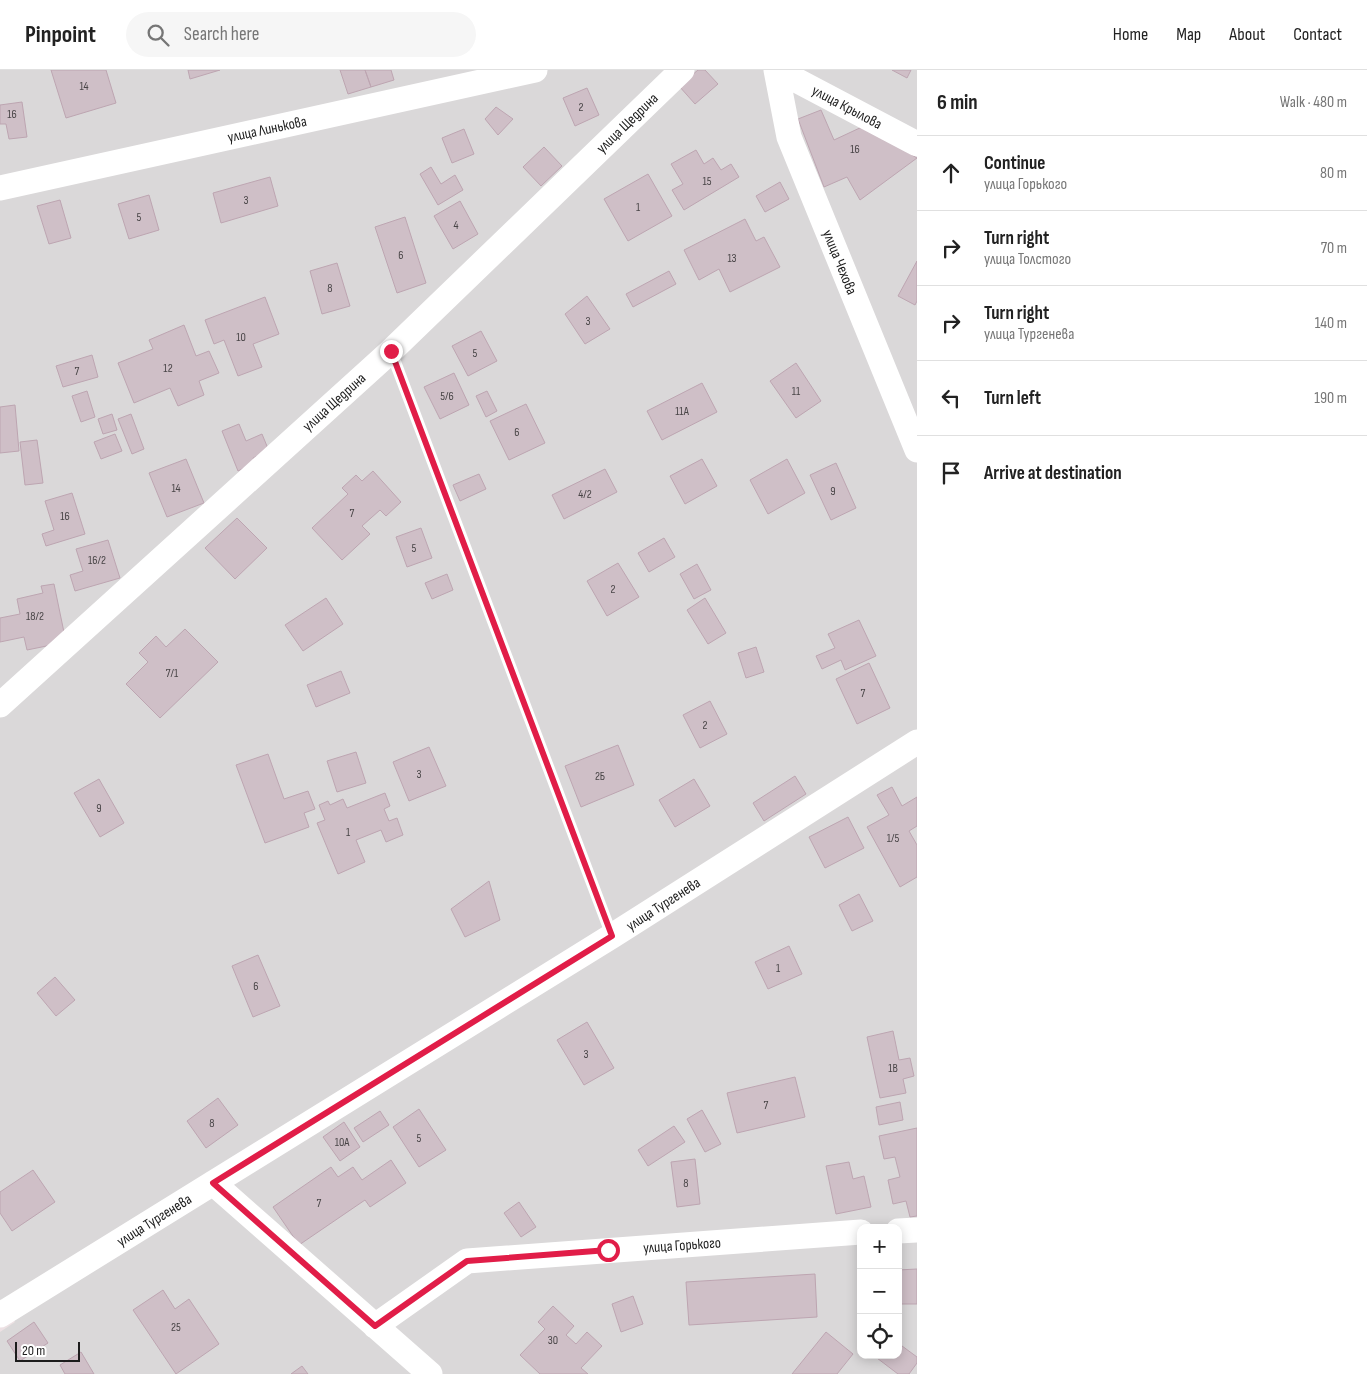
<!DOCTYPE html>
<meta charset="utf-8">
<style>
:root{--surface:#fff;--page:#f6f6f6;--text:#222;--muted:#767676;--line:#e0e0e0}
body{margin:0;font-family:"Sofia Sans Condensed",sans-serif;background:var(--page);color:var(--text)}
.controls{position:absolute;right:15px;bottom:15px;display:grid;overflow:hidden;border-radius:10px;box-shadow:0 2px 12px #0003}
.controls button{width:45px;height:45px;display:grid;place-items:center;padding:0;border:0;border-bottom:1px solid var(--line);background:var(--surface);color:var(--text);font:25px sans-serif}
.scale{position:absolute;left:15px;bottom:12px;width:65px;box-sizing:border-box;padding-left:5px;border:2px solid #1c1c1c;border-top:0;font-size:14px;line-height:18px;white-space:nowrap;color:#1c1c1c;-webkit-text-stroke:4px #fff;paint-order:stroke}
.stop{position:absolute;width:15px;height:15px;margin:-11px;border:4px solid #e11d48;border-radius:50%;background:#fff}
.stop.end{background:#e11d48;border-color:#fff;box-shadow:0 1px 5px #0008}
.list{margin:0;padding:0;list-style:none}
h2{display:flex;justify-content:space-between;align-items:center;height:65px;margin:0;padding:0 20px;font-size:21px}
h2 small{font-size:16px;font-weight:400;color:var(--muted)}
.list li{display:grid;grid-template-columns:32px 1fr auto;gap:15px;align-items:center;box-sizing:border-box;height:75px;padding:0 20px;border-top:1px solid var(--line)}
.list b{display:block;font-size:19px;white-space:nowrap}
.list p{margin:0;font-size:16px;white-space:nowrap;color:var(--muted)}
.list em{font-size:16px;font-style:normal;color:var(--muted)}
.icon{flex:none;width:28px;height:28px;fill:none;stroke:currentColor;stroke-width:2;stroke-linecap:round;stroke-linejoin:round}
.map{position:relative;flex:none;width:917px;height:1304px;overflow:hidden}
header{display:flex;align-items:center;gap:30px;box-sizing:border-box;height:70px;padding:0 25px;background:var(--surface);border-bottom:1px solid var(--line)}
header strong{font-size:24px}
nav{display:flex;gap:28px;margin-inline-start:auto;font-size:18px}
.search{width:350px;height:45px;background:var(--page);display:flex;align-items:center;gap:12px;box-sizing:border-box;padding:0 18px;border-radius:28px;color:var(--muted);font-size:19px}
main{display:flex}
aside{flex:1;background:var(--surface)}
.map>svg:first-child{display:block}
.residential{fill:#dad8d9;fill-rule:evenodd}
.building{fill:#cfbfc7;stroke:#bda5b1}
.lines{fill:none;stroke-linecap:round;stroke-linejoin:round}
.lane{stroke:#fff;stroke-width:12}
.street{stroke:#fff;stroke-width:25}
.route{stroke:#e11d48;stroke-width:6}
.labels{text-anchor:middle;stroke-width:5;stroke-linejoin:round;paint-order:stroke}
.number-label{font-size:12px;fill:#494547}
.street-label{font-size:15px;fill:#1c1c1c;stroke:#fff}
</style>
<header>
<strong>Pinpoint</strong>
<div class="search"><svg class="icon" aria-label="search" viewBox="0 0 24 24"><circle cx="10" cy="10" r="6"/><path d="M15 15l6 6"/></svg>Search here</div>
<nav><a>Home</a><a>Map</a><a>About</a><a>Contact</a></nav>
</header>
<main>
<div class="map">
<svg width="917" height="1304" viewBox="0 0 917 1304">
<rect width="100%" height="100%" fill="#ede1e4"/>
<!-- residential -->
<path class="residential" d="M0,0h917v1304h-917v-42l15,-10 -15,-23zM861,1158h37v127h-37z"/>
<!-- building -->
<path class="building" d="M51,0h55l10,33 -50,15z
M188,0h32l-30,9z
M340,0h25l6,17 -23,7z
M365,0h26l3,10 -23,7z
M698,0h7l13,14 -23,20 -16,-18z
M892,0h19l-4,8z
M587,18l12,27 -24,11 -12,-28z
M22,32l5,35 -18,2 -3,-15h-6v-19z
M496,37l17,12 -15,16 -13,-16z
M821,40l13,30 30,-14 53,32 -57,42 -13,-23 -23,10 -26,-68z
M464,59l10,25 -22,9 -10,-25z
M544,77l18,19 -21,20 -18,-19z
M696,80l8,14 9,-6 8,12 10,-6 8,13 -55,33 -12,-20 11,-6 -12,-20z
M431,97l10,17 14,-9 8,15 -25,15 -18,-31z
M648,104l24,42 -44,25 -24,-42z
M270,107l8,29 -57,17 -8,-30z
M780,112l9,17 -24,13 -9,-16z
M149,125l10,35 -30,9 -11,-35z
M60,130l11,38 -22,6 -12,-38z
M460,131l18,33 -25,15 -19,-33z
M405,147l21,66 -29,10 -22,-66z
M745,149l11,22 8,-4 16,30 -50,25 -11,-23 -20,11 -15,-30z
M917,191v40l-2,4 -17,-9z
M337,193l13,43 -28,8 -12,-43z
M669,201l7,13 -43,23 -7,-13z
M587,226l23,33 -25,15 -20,-30z
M265,227l14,37 -26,10 9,23 -24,9 -14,-36 -10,4 -9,-24z
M184,255l12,31 13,-5 10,22 -20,8 5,14 -26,11 -8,-18 -36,15 -16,-40 35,-14 -4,-9z
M481,261l16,30 -29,15 -16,-30z
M92,285l6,22 -35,10 -7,-21z
M796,293l25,38 -25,17 -26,-37z
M454,303l15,32 -29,14 -16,-32z
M702,313l15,29 -55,28 -15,-29z
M87,321l8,26 -14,5 -9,-26z
M487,321l10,20 -11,6 -10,-21z
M526,334l19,39 -36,17 -19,-39z
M15,335l4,46 -19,2v-46z
M112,344l5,16 -14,4 -5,-15z
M131,344l13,35 -12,5 -14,-35z
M239,354l7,17 16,-7 7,17 -16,7 2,5 -17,8 -16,-40z
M115,364l7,17 -21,8 -7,-17z
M37,370l6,43 -18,2 -5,-43z
M186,389l18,44 -37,14 -18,-44z
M702,389l15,27 -32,18 -15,-28z
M787,389l18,34 -37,21 -18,-34z
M836,393l20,45 -25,12 -21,-45z
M605,399l12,23 -53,27 -12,-24z
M373,401l28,31 -15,14 -6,-6 -18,16 8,8 -28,26 -30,-32 36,-34 -6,-6 14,-13 6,6z
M479,404l7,15 -26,12 -7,-16z
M72,423l13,41 -39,12 -4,-12 12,-4 -9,-29z
M237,448l30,30 -32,31 -30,-31z
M421,458l11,30 -25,9 -11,-30z
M664,468l11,19 -26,15 -11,-19z
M108,470l12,38 -45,13 -5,-16 13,-4 -7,-22z
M618,493l21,34 -32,19 -20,-35z
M697,494l14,26 -17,9 -14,-25z
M447,504l6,16 -21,9 -7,-16z
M54,514l12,58 -39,8 -3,-13 -24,5v-24l20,-4 -3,-15 26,-6 -2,-7z
M326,528l17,26 -40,27 -18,-26z
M705,528l21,35 -18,11 -21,-34z
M859,550l17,36 -31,14 -4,-10 -19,9 -6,-13 19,-8 -7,-14z
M185,559l33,33 -58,56 -34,-34 22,-22 -9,-9 17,-17 10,11z
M756,577l8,25 -18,6 -8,-25z
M869,593l21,45 -33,16 -21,-45z
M341,601l9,22 -34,14 -9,-22z
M710,631l17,33 -27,14 -17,-33z
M618,675l16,40 -53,22 -16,-41z
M429,677l17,39 -37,15 -16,-39z
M356,682l10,31 -29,9 -10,-31z
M268,684l16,45 24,-8 7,18 -11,4 5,14 -44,16 -29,-78z
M795,706l11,18 -42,27 -11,-18z
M99,709l25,44 -24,14 -26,-44z
M694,709l16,27 -35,21 -16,-27z
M892,717l10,19 15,-9v29l-8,5 8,14v32l-17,10 -33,-60 22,-12 -12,-20z
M385,723l5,13 -6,3 5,12 8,-3 6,17 -17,7 -5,-12 -25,10 9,22 -27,12 -21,-51 8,-3 -6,-15 9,-4 2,4 13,-6 4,9z
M848,747l16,31 -39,20 -16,-31z
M489,811l11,39 -35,17 -14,-28z
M859,824l14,27 -21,10 -13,-26z
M789,876l13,28 -34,15 -13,-27z
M258,885l22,51 -27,11 -21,-51z
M55,907l20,23 -19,16 -19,-23z
M587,952l27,46 -30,17 -27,-45z
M893,961l6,29 11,-2 4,18 -11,3 3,14 -26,5 -13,-61z
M795,1007l10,40 -68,16 -10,-40z
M218,1028l20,27 -32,23 -19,-27z
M900,1032l3,18 -24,5 -3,-18z
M419,1039l27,41 -27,17 -26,-40z
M702,1040l19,34 -16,8 -18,-33z
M380,1041l9,14 -26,17 -9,-14z
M344,1052l16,25 -20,14 -17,-24z
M674,1056l11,16 -37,24 -10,-16z
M917,1058v88l-7,1 -4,-16 -13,3 -5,-24 12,-3 -5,-20 -11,2 -5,-23z
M695,1089l5,45 -23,3 -6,-45z
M391,1090l15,23 -36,24 -5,-7 -66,45 -26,-38 58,-40 7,10 15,-10 9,13z
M849,1092l4,17 11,-3 7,31 -35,7 -10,-48z
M33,1100l22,32 -43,29 -12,-18v-21z
M519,1132l17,25 -15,10 -17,-24z
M917,1199v35h-19v-34z
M815,1204l2,43 -128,8 -3,-43z
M163,1220l12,19 14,-10 30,45 -43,30 -43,-64z
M633,1226l10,28 -22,8 -9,-28z
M553,1236l21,20 -8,9 10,9 11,-12 15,14 -21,22 7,6h-48l-20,-19 25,-26 -7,-7z
M34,1252l14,21 -28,18 -13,-20z
M826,1262l27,22 -16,20h-45z
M898,1273l19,14v6l-8,11h-11l-25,-19h25z
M81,1282l13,22h-29l-5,-9z
M302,1296l6,8h-17z"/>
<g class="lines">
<!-- lane -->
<path class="lane" d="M391,281l221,585"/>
<!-- street -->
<path class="street" d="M776,0l13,67 128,313
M777,0l140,74
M0,118l535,-118
M0,635l391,-354 291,-281
M213,1113l217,191
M898,1161l19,-1
M0,1245l612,-379 305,-194
M375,1256l92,-65 394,-29"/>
</g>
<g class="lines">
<!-- route -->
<path class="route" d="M391,281l221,585 -399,247 162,143 92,-65 141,-11"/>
</g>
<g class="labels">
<!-- number labels -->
<g class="number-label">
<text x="84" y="20">14</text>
<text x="581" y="41">2</text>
<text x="12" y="48">16</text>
<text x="855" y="83">16</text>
<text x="707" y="115">15</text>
<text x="246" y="134">3</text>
<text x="638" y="141">1</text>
<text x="139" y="151">5</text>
<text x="456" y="159">4</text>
<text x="401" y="189">6</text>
<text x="732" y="192">13</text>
<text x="330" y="222">8</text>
<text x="588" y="255">3</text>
<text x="241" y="271">10</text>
<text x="475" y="287">5</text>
<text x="168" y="302">12</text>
<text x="77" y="305">7</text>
<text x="796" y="325">11</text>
<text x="447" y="330">5/6</text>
<text x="682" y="345">11А</text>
<text x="517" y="366">6</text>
<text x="176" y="422">14</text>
<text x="833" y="425">9</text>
<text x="585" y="428">4/2</text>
<text x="352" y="447">7</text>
<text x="65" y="450">16</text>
<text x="414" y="482">5</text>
<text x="97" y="494">16/2</text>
<text x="613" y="523">2</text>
<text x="35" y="550">18/2</text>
<text x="172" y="607">7/1</text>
<text x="863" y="627">7</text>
<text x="705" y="659">2</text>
<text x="419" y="708">3</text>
<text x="600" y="710">2Б</text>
<text x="99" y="742">9</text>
<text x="348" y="766">1</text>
<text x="893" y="772">1/5</text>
<text x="778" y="902">1</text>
<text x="256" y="920">6</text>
<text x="586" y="988">3</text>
<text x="893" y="1002">1В</text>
<text x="766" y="1039">7</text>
<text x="212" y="1057">8</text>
<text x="419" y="1072">5</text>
<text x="342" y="1076">10А</text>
<text x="686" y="1117">8</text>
<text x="319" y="1137">7</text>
<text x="176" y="1261">25</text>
<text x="553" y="1274">30</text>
</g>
<!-- street labels -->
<g class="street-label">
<text transform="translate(847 37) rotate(28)" y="5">улица Крылова</text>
<text transform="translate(627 53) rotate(-44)" y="5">улица Щедрина</text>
<text transform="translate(267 59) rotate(-12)" y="5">улица Линькова</text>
<text transform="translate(840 192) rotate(68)" y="5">улица Чехова</text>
<text transform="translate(334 332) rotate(-42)" y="5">улица Щедрина</text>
<text transform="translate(663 834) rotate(-33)" y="5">улица Тургенева</text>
<text transform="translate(154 1150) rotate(-32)" y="5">улица Тургенева</text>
<text transform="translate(682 1175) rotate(-4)" y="5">улица Горького</text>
</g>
</g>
</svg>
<div class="controls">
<button>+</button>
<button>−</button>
<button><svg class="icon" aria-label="locate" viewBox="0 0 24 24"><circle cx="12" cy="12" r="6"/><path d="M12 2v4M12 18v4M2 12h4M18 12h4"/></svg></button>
</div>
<div class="scale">20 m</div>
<div class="stop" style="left:608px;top:1180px"></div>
<div class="stop end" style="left:391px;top:281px"></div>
</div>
<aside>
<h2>6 min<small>Walk · 480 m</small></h2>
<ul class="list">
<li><svg class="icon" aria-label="ahead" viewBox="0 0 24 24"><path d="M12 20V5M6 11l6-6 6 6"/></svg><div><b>Continue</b><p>улица Горького</p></div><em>80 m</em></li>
<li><svg class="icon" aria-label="right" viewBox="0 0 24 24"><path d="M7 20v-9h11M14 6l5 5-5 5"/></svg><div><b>Turn right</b><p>улица Толстого</p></div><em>70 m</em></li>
<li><svg class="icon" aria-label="right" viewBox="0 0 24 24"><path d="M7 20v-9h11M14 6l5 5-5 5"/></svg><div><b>Turn right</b><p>улица Тургенева</p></div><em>140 m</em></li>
<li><svg class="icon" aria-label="left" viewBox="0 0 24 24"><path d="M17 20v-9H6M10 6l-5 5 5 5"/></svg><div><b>Turn left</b></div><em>190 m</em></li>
<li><svg class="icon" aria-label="arrive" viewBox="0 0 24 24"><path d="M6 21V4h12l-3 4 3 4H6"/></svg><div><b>Arrive at destination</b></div></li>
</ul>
</aside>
</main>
